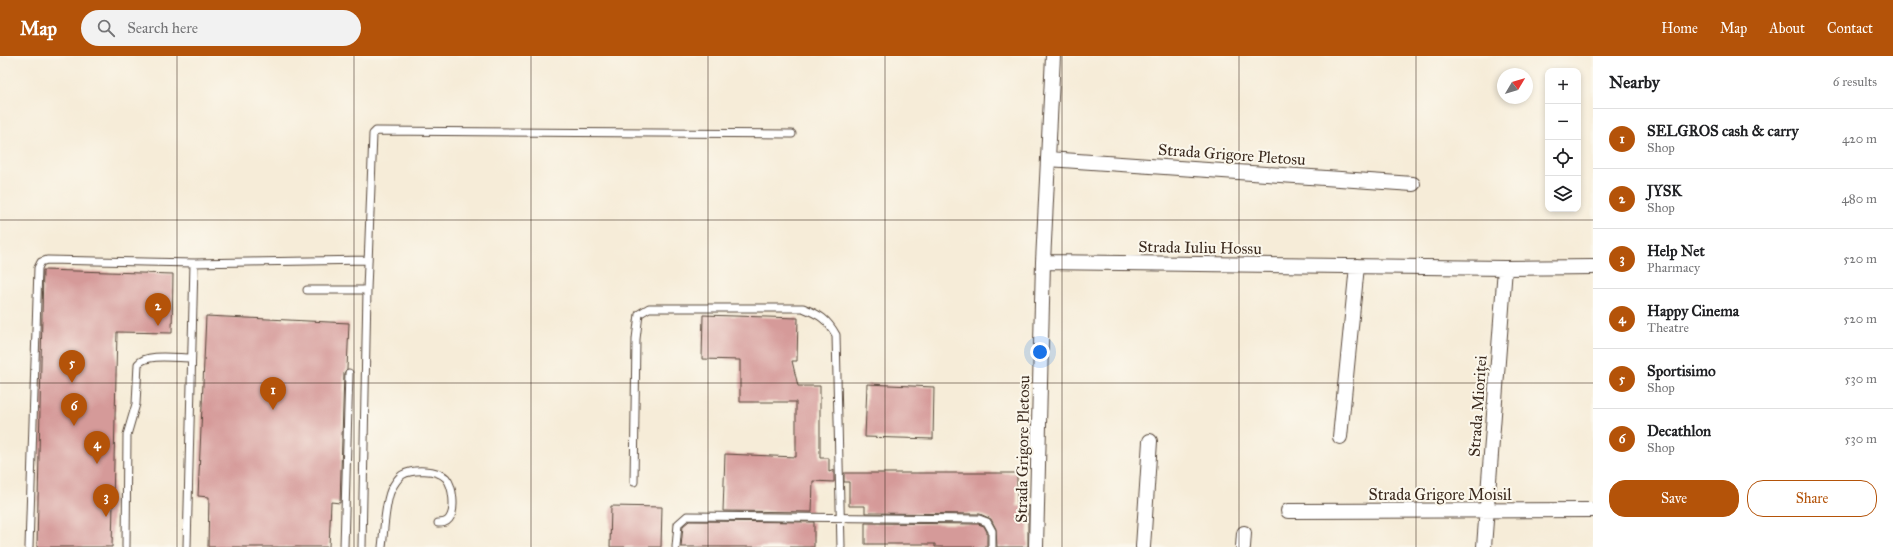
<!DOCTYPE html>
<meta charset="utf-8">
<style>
:root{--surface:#fff;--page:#f2f2f2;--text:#202124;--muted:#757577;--line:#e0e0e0;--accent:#b45309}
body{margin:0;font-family:"IM FELL Great Primer",serif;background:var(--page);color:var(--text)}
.controls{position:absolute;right:12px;top:12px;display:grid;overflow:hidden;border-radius:8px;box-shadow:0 2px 6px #0003}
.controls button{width:36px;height:36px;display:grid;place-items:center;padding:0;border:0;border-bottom:1px solid var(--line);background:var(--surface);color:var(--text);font:20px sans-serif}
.compass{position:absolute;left:1497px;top:12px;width:36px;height:36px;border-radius:50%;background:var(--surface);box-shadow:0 2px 6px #0003;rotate:52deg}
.you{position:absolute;left:1040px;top:296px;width:14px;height:14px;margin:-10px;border:3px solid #fff;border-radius:50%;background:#1a73e8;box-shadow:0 0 0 6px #1a73e833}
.badge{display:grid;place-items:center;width:26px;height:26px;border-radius:50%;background:var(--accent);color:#fff;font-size:13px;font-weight:700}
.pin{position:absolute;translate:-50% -33px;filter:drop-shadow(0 1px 2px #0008)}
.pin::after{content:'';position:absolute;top:21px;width:14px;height:12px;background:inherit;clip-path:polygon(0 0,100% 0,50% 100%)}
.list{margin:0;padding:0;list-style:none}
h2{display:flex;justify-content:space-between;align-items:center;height:52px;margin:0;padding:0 16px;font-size:17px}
h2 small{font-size:13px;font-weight:400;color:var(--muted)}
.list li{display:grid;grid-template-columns:26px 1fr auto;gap:12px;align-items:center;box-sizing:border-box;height:60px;padding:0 16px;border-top:1px solid var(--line)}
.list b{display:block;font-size:15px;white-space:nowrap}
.list p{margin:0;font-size:13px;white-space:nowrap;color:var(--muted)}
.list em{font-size:13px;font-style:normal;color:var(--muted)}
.actions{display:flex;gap:8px;padding:12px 16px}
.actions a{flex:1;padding:9px 0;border:1px solid var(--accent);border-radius:16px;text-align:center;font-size:14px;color:var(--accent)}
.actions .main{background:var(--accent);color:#fff}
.icon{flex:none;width:22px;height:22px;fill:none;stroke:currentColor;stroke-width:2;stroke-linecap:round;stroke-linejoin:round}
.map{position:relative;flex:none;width:1593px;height:491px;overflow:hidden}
header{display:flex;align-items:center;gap:24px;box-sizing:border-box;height:56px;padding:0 20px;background:var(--accent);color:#fff}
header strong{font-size:19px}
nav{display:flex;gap:22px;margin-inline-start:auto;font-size:14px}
.search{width:280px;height:36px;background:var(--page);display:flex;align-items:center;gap:10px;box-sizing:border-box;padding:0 14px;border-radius:22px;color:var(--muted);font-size:15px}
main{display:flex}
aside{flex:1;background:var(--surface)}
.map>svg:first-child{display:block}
.building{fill:#d59a99}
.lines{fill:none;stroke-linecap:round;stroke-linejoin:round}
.service-casing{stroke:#57473a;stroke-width:9}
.minor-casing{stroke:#57473a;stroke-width:16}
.service{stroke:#fff;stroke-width:7}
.minor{stroke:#fff;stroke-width:14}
.grid{fill:none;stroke:#3b2a1e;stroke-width:1;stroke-opacity:0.55}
.labels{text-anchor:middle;stroke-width:4;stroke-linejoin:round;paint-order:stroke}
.street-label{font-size:16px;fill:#3b2a1e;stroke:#fbf7ec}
</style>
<header>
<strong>Map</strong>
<div class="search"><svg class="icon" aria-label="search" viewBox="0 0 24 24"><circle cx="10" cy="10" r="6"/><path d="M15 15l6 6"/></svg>Search here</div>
<nav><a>Home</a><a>Map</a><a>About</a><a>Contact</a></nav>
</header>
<main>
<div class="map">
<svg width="1593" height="491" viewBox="0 0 1593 491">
<rect width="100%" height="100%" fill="#fbf7ec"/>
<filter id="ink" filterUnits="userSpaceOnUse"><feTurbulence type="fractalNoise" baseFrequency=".025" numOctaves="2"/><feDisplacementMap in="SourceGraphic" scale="8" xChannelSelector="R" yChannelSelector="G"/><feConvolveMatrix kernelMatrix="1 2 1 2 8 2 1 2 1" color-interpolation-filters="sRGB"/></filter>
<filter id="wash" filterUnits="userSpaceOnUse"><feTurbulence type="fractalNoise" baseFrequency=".012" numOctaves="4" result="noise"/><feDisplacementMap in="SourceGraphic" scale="16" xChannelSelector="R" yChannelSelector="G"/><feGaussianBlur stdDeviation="0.9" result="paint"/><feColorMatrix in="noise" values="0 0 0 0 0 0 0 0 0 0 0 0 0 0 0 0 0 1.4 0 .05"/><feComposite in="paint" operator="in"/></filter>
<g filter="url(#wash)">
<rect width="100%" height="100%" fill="#f6ecd8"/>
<g id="blocks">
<!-- building -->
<path class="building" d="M43,214l130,4 -1,59 -55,-1 -5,215h-75z
M703,259l95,3 -1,43h-5l6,25h22v72h9v14l5,-2v12l-21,-1 -1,31 -89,-1 2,-57 71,3v-55h-56v-42l-38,-1z
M206,260l143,7 -2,46 -3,4 -4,130 -9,-1 -2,45h-121l1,-50 -11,-1z
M867,328l67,3 -1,52 -68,-2z
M844,417h173v33h11v41h-31l-1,-18 -5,-10 -11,-5 -115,-1v-7h-16v-24h-5z
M611,450l51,1 -1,40h-51z
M689,465l125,1v25h-133l2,-21z
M865,467l113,1 6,2 3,6v15h-52v-3h-70z"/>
</g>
</g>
<g filter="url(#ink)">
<use href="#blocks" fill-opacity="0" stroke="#57473a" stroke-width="1"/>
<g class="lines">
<defs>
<path id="service" d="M307,234h60
M634,426l2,-143 3,-25 10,-6h154c17,7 24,11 33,27l5,212
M29,491l9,-279 3,-6 6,-2 147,3 174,-3
M126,491l1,-112 9,-31 2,-40c8,-11 39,-6 53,-6
M187,491l7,-284
M344,491l5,-174
M362,491l5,-257 6,-156 3,-3 416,3
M382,491c2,-15 3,-44 9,-57 3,-6 6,-11 11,-15 10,-6 35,-6 44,3 7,8 10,32 3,41 -3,4 -7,4 -11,4
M676,491l2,-23 9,-8 292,3 8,3 5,9v16"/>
<path id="minor" d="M1048,103l365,25
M1043,206l462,6 88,-1
M1340,381l17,-171
M1288,455l305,-1
M1036,491l7,-285 10,-206
M1143,491l7,-106
M1243,491l1,-14
M1484,491l21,-279"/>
</defs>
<!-- service casing -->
<use href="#service" class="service-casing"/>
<!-- minor casing -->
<use href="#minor" class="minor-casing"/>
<!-- service -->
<use href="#service" class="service"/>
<!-- minor -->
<use href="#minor" class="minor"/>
</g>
</g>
<!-- grid -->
<path class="grid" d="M177,0v491M354,0v491M531,0v491M708,0v491M885,0v491M1062,0v491M1239,0v491M1416,0v491M0,164h1593M0,327h1593"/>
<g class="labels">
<!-- street labels -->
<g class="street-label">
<text transform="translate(1232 98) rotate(4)" y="6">Strada Grigore Pletosu</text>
<text transform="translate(1200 191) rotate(1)" y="6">Strada Iuliu Hossu</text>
<text transform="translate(1477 350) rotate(-86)" y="6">Strada Mioriței</text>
<text transform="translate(1022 393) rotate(-89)" y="6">Strada Grigore Pletosu</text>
<text x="1440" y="444">Strada Grigore Moisil</text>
</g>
</g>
</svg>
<div class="controls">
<button>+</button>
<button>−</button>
<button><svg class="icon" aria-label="locate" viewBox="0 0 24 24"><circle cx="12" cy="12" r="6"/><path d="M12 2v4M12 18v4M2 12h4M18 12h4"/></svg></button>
<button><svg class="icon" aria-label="layers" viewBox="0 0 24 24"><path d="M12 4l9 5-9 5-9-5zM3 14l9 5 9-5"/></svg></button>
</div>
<svg class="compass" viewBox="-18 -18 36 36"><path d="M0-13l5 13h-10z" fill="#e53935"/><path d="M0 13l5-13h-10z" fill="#757577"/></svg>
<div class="you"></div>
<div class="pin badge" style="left:273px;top:354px">1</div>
<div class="pin badge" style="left:158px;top:270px">2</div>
<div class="pin badge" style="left:106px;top:461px">3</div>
<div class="pin badge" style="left:97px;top:408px">4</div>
<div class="pin badge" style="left:72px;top:327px">5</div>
<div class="pin badge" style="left:74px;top:370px">6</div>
</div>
<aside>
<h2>Nearby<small>6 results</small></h2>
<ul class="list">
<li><span class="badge">1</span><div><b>SELGROS cash &amp; carry</b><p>Shop</p></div><em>420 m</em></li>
<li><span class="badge">2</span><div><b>JYSK</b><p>Shop</p></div><em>480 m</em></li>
<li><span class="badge">3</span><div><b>Help Net</b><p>Pharmacy</p></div><em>520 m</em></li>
<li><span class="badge">4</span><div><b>Happy Cinema</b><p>Theatre</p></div><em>520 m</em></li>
<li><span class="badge">5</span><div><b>Sportisimo</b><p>Shop</p></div><em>530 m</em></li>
<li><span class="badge">6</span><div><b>Decathlon</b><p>Shop</p></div><em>530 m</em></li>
</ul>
<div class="actions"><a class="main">Save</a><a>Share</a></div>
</aside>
</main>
